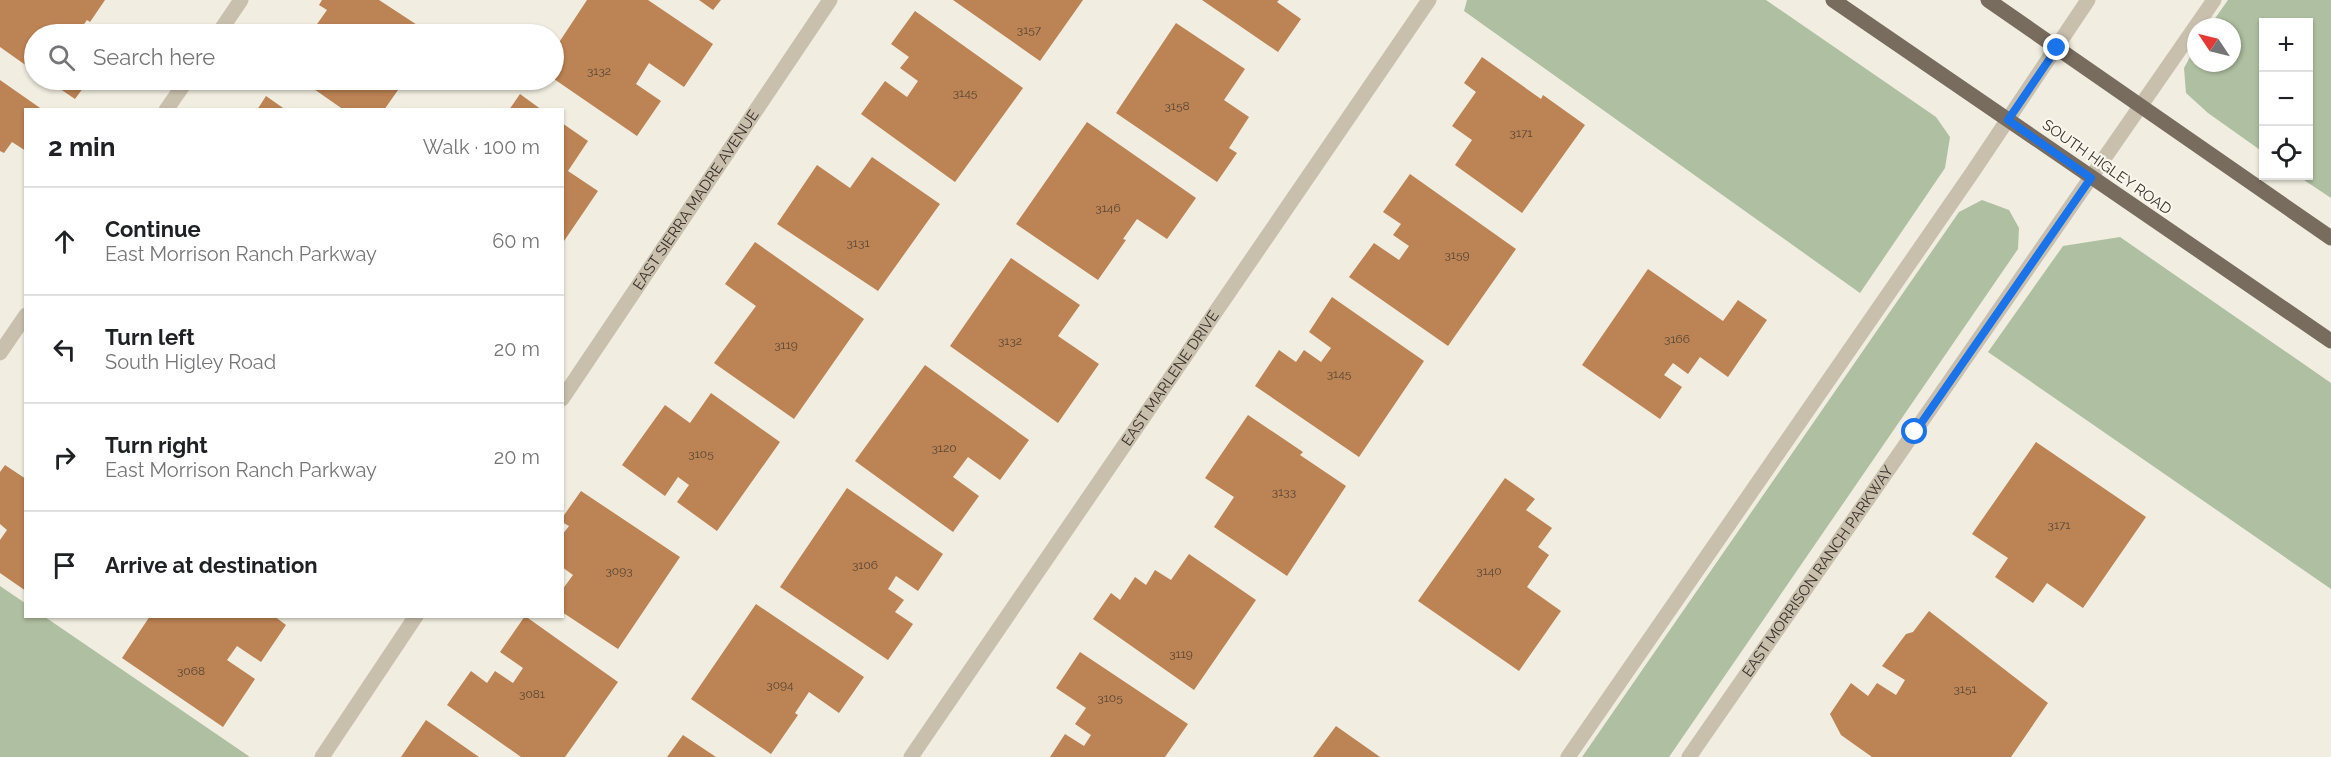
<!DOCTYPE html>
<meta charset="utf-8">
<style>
:root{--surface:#fff;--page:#f6f6f6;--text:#202124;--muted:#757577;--line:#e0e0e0}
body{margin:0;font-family:Raleway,sans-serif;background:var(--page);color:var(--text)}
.controls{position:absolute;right:18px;top:18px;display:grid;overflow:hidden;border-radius:0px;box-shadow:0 2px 4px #0004}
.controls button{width:54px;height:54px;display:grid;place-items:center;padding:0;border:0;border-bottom:2px solid var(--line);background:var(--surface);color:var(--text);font:30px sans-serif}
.compass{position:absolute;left:2187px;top:18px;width:54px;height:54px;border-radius:50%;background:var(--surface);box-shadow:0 2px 4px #0004;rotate:305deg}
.stop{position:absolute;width:18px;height:18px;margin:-14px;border:4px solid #1a73e8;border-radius:50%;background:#fff}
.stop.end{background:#1a73e8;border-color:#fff;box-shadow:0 2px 6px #0008}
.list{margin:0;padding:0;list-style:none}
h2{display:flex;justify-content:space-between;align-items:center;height:78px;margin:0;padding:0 24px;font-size:26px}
h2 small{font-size:20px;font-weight:400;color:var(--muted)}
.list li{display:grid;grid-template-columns:39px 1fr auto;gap:18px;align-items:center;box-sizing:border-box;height:108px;padding:0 24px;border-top:2px solid var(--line)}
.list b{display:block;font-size:22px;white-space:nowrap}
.list p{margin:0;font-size:20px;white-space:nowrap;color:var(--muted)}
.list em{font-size:20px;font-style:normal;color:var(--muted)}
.icon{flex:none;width:33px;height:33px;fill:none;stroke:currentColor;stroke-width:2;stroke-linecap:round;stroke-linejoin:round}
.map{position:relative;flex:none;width:2331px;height:757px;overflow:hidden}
.search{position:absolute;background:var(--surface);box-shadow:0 2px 4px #0004;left:24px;top:24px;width:540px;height:66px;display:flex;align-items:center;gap:15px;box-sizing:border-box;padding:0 21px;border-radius:33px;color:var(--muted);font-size:22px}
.panel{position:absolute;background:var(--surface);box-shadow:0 2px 4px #0004;left:24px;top:108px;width:540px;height:510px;border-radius:0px}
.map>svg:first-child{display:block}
.green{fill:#afbfa1}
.building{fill:#bc8354}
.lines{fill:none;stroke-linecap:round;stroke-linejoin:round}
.minor{stroke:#c9bfad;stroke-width:15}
.major{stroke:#786c5e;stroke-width:15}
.route{stroke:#1a73e8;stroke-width:8}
.labels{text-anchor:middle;stroke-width:4.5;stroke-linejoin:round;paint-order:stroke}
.number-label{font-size:12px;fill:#594635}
.street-label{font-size:15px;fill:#38322b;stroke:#f9f6ed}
</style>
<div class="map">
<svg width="2331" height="757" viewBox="0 0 2331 757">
<rect width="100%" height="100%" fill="#f1ede0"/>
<!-- green -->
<path class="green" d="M1467,0h299l170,117 14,20 -5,31 -85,125 -396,-282z
M2228,0h103v198l-33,-22h10v-154h-44l-1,130 -55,-39 -22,-20 -2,-25 12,-22v17h36v-36h-23z
M1982,200l27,10 10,18 -1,21 -349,508h-87l377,-545z
M2120,237l211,146v206l-343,-237 75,-106z
M0,586l25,17 1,13 19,1 205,140h-250z"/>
<!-- building -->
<path class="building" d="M0,0h105l-15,22 -3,-2 -10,14h-43v37l-34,-24z
M322,0h57l52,34h-121l17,-24 -8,-5z
M587,0h61l65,44 -29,43 -35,-24 -13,21 25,17 -24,35 -83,-57v-29z
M699,0h22l-8,10z
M953,0h130l-43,61z
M1202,0h77l-2,2 24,17 -23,33z
M915,11l108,77 -68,94 -94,-68 24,-33 22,16 11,-16 -18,-13 9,-11 -18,-13z
M1176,23l69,46 -21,31 25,17 -20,31 8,5 -20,29 -101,-69z
M1482,57l59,42 2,-4 42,30 -63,88 -67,-48 17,-25 -20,-14 24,-34 -12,-9z
M0,80l43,30h-17v41l-14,-9 -8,11 -4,-2z
M47,80h42l-14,19z
M316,80h89l-21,30h-40l-33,-23z
M520,94l22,16h-33z
M266,96l20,14h-29z
M1087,122l109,76 -29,41 -30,-20 -14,20 3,1 -28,40 -82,-56z
M562,123l26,18 -20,30 30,20 -36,53z
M872,157l68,47 -62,87 -101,-67 40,-59 33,23z
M1410,174l106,75 -68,97 -99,-69 25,-34 25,17 10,-14 -16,-11 8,-11 -18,-12z
M755,242l109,77 -70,100 -80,-56 42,-57 -31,-22z
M1011,258l69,47 -22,31 41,28 -41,59 -108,-77z
M1648,269l75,52 15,-21 29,20 -39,57 -28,-20 -12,17 -15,-11 -9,12 18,12 -22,32 -78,-54z
M1332,297l92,64 -65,96 -104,-71 24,-36 17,12 8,-12 17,12 10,-14 -22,-16z
M925,365l104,75 -29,40 -32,-23 -15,20 26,19 -26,36 -98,-71z
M711,393l69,49 -63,89 -40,-29 12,-17 -11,-8 -13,19 -43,-31 43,-60 25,18z
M1248,415l55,37 -3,3 46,31 -59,90 -73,-49 20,-30 -29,-19z
M2036,442l110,75 -63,91 -36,-25 -14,20 -38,-26 13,-19 -36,-24z
M5,465l21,14v112l-26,-18v-33l7,-10 -7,-6v-52z
M1505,478l30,21 -9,11 26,18 -14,19 11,8 -22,32 34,24 -42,60 -101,-70z
M847,488l96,66 -25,37 -22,-15 -8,13 16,11 -9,12 18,12 -25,36 -108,-73z
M581,491l99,66 -62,92 -56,-37v-22l11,-15 -11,-8v-32l7,-9 -7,-4v-4z
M1189,554l67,46 -62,90 -101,-71 18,-26 9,7 15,-23 11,8 9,-15 16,10z
M756,604l108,73 -25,36 -30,-21 -14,21 3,2 -27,39 -80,-55z
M1929,611l119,92 -37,54h-139l-31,-22 -11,-21 21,-31 17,13 9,-13 19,12 9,-15 -23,-14 24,-32 7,-2z
M150,616h124l12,9 -25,37 -24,-16 -10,14 28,19 -32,48 -101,-69z
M525,616l93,66 -53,75h-44l-74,-52 24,-34 16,12 8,-12 18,12 10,-15 -23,-16z
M1080,652l108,72 -23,33h-115l15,-23 19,12 7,-11 -16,-11 11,-16 -30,-20z
M426,720l53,37h-78z
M1336,726l44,31h-67z
M683,735l33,22h-49z"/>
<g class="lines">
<!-- minor -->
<g class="minor">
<path d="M218,34l23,-34"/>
<path d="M166,110l21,-30"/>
<path d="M0,353l26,-38"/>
<path id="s1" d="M562,399l268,-399"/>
<path d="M322,757l94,-141"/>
<path id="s2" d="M911,757l518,-757"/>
<path d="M1568,757l404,-584 116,-173"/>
<path id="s3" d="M1689,757l525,-757"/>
</g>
<!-- major -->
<path class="major" d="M1833,0l498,341
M1988,0l343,238"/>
</g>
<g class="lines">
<!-- route -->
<path class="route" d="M1915,432l176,-254 -83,-58 49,-72"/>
</g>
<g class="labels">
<!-- number labels -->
<g class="number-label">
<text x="1029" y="34">3157</text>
<text x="599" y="75">3132</text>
<text x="965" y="97">3145</text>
<text x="1177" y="110">3158</text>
<text x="1521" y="137">3171</text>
<text x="1108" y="212">3146</text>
<text x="858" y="247">3131</text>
<text x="1457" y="259">3159</text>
<text x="1677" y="343">3166</text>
<text x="1010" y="345">3132</text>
<text x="786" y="349">3119</text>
<text x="1339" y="378">3145</text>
<text x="944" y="452">3120</text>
<text x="701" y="458">3105</text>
<text x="1284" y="496">3133</text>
<text x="2059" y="529">3171</text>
<text x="865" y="569">3106</text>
<text x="619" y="575">3093</text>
<text x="1489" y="575">3140</text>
<text x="1181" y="658">3119</text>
<text x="191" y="675">3068</text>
<text x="780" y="689">3094</text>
<text x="1965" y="693">3151</text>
<text x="532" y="698">3081</text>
<text x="1110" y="702">3105</text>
</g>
<!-- street labels -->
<g class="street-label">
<text transform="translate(2107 167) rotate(35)" y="5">SOUTH HIGLEY ROAD</text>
<text dy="5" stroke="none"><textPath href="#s1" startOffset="240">EAST SIERRA MADRE AVENUE</textPath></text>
<text dy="5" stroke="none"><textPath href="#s2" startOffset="459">EAST MARLENE DRIVE</textPath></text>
<text dy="5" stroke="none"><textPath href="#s3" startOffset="226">EAST MORRISON RANCH PARKWAY</textPath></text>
</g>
</g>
</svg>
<div class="controls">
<button>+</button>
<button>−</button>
<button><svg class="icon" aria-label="locate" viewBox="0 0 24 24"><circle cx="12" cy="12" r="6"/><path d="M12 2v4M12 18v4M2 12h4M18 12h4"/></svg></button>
</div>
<svg class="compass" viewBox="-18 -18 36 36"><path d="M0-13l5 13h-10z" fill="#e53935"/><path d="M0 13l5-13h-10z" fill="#757577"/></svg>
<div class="stop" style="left:1915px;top:432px"></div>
<div class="stop end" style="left:2057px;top:48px"></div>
<div class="search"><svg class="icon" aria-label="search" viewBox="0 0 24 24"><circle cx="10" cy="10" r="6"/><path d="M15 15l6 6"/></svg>Search here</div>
<section class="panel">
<h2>2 min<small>Walk · 100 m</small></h2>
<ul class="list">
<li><svg class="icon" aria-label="ahead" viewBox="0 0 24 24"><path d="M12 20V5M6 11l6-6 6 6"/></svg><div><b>Continue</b><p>East Morrison Ranch Parkway</p></div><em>60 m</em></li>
<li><svg class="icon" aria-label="left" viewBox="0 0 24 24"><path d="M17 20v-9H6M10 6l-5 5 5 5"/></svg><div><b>Turn left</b><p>South Higley Road</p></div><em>20 m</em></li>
<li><svg class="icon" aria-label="right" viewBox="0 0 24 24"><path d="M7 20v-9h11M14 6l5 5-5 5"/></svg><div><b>Turn right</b><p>East Morrison Ranch Parkway</p></div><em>20 m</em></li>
<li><svg class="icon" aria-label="arrive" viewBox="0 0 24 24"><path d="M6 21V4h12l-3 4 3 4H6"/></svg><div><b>Arrive at destination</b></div></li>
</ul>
</section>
</div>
